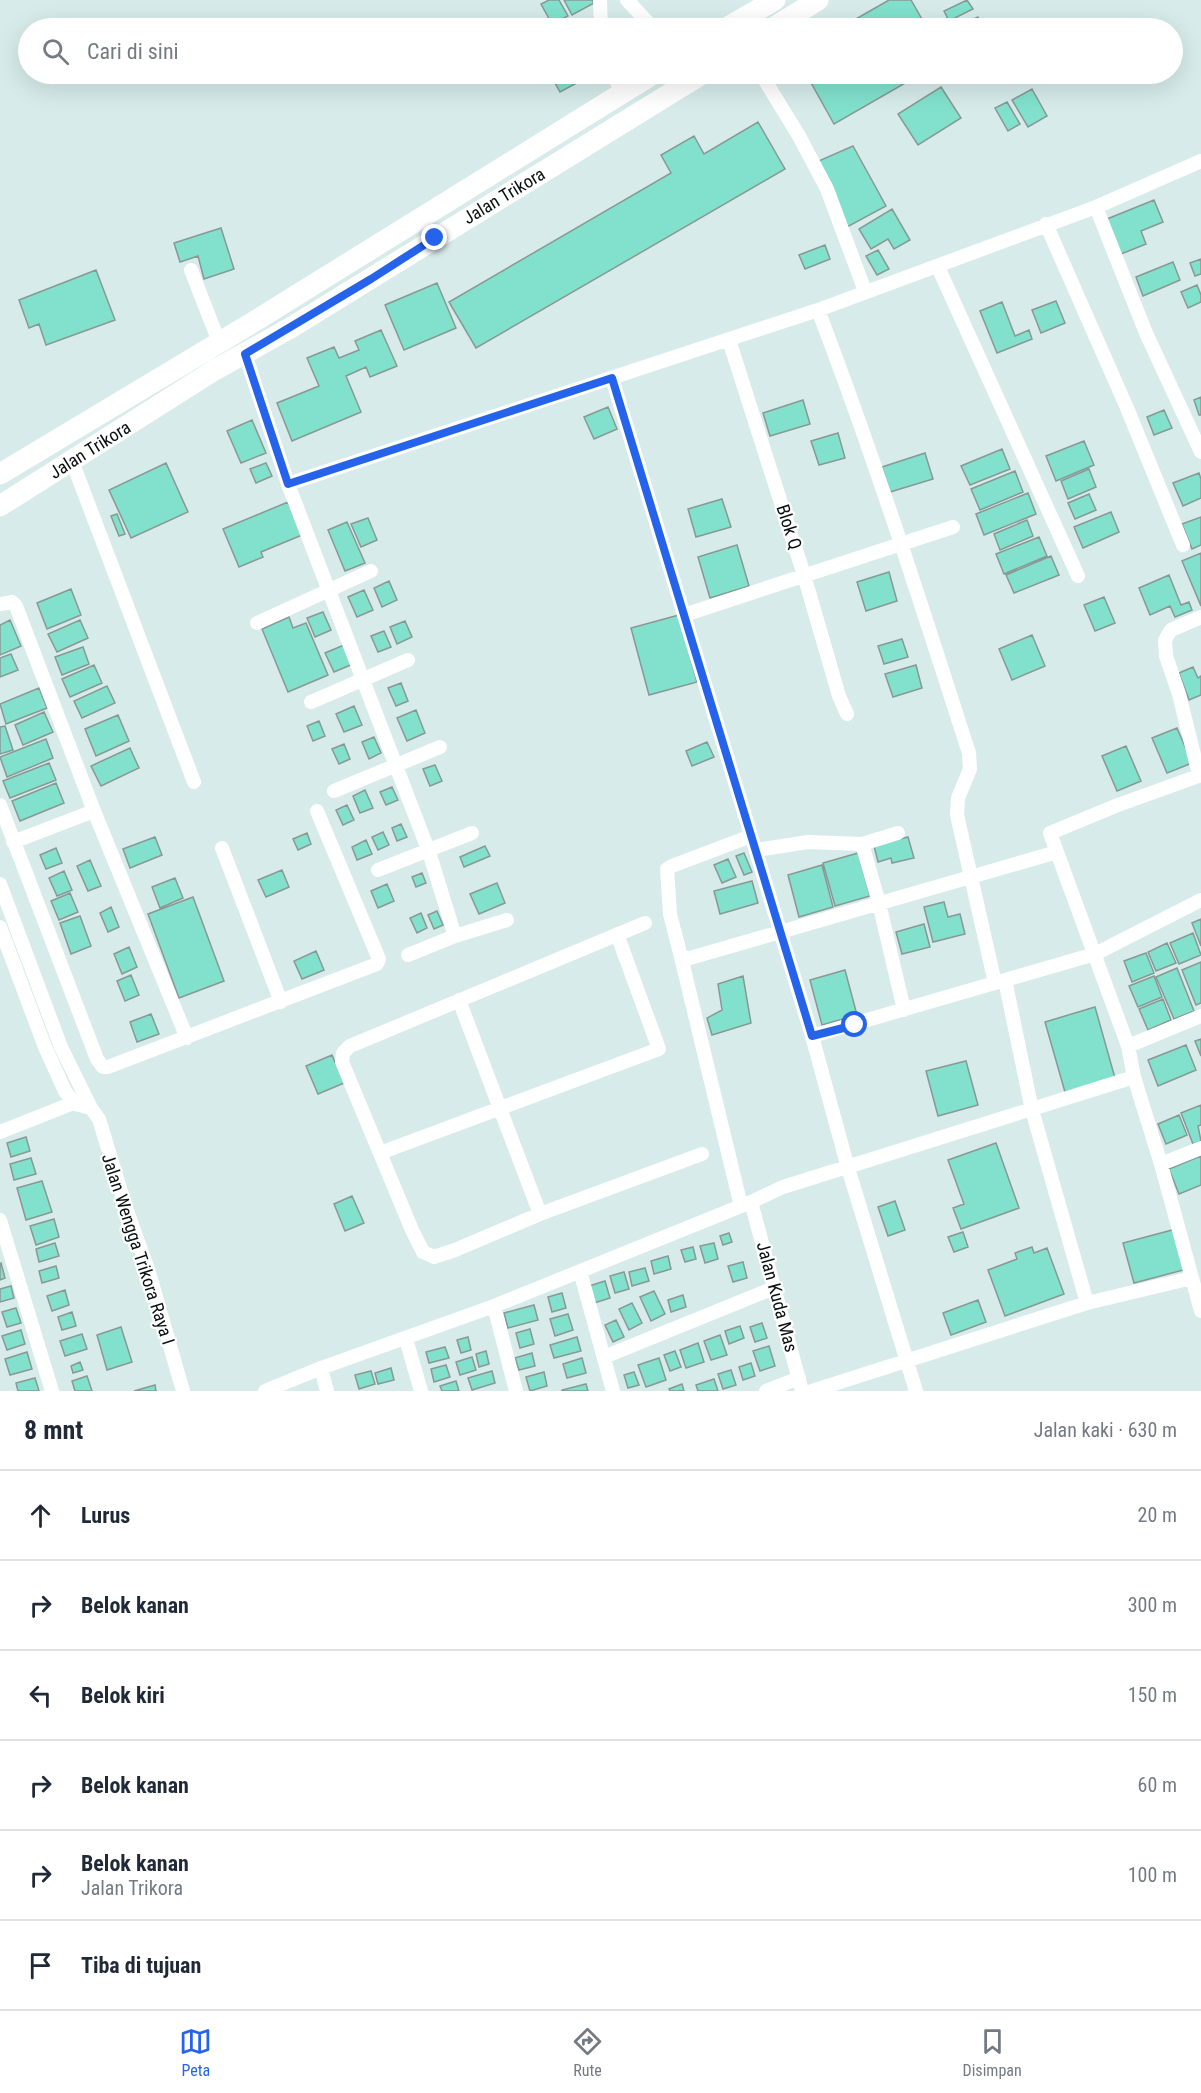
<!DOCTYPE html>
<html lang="id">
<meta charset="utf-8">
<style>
:root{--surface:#fff;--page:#f6f6f7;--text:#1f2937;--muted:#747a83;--line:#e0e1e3;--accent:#2563eb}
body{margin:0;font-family:"Roboto Condensed",sans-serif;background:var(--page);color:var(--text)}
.stop{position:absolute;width:18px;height:18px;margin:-14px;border:4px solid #2563eb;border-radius:50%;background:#fff}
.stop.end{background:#2563eb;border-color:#fff;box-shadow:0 2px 6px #0008}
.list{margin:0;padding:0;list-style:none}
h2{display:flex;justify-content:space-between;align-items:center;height:78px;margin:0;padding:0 24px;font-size:26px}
h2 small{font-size:20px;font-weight:400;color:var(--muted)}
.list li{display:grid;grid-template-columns:39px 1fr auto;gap:18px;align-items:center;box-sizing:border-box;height:90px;padding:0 24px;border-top:2px solid var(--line)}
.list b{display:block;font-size:22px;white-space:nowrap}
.list p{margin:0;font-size:20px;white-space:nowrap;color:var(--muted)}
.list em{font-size:20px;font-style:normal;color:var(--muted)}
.icon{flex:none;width:33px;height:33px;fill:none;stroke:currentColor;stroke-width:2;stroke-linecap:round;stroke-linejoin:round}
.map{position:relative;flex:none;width:1201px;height:1391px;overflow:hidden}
.search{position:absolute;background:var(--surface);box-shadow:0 6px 24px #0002;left:18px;right:18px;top:18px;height:66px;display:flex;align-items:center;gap:15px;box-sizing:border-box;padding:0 21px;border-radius:33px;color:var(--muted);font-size:22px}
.sheet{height:618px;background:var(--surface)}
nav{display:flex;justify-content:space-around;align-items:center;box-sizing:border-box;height:84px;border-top:2px solid var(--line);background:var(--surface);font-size:16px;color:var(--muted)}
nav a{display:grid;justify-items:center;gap:3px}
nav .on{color:var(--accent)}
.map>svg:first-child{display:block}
.building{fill:#81e1cd;stroke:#889995;stroke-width:1.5}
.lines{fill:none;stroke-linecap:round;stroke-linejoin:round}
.minor{stroke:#fff;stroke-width:14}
.primary{stroke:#fff;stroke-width:21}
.route{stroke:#2563eb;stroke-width:8}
.labels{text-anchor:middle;stroke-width:4.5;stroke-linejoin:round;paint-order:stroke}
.street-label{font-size:18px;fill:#090f0f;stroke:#fff}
</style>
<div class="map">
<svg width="1201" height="1391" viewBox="0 0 1201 1391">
<rect width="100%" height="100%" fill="#d7ebeb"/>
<!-- building -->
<path class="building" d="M549,0h10l9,16 -16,8 -11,-20z
M564,0h28l2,3 -22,12z
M889,0h22l16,28h-87z
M967,0l6,9 -24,12 -5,-10z
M978,17l6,11h-30z
M556,74h33l1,2 -30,16 -9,-16z
M820,74h101l-87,50 -24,-43z
M941,87l20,31 -43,27 -20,-31z
M1032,89l15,27 -19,11 -16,-27z
M1007,102l13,22 -12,7 -13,-23z
M758,122l27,47 -309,179 -27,-46 222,-129 -10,-18 33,-19 10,18z
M853,146l33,60 -39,21 -33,-64z
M1154,200l9,22 -22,9 5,13 -25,10 -14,-35z
M892,209l18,31 -16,9 -6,-10 -17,10 -12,-20z
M221,228l13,41 -30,10 -6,-23 -18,6 -6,-19z
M825,245l5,14 -25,10 -6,-14z
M878,250l11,19 -12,6 -11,-19z
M1201,259v15l-6,2 -5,-13z
M1173,262l7,18 -37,16 -7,-19z
M96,270l19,50 -69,25 -7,-21 -10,4 -10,-28z
M437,283l19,45 -52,22 -19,-45z
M1197,285l4,10v7l-13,6 -7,-16z
M1056,301l9,22 -24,10 -9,-23z
M1002,302l13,34 14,-6 3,9 -35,14 -17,-42z
M381,330l16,36 -27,11 -4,-10 -20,9 15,36 -69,29 -15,-38 42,-17 -12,-28 27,-11 5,11 20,-8 -4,-9z
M1201,397v18h-2l-5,-15z
M803,400l7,24 -40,12 -7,-23z
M608,407l9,22 -23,10 -10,-22z
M1164,410l8,18 -18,7 -7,-18z
M252,420l14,33 -25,10 -14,-32z
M838,433l7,25 -26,7 -8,-24z
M1084,441l10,24 -38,16 -10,-25z
M1002,449l8,20 -40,16 -9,-19z
M925,453l8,26 -43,13 -8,-25z
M166,463l22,49 -57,26 -22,-48z
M266,463l6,13 -16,7 -6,-14z
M1089,469l7,18 -28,12 -7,-18z
M1015,471l8,21 -43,18 -9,-21z
M1199,473l2,6v19l-18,8 -10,-23z
M1028,493l8,21 -52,21 -8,-21z
M1089,494l7,16 -21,9 -7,-16z
M722,499l9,28 -35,10 -8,-28z
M288,502l14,33 -41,17 2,5 -24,10 -16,-38z
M1111,512l8,20 -36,16 -9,-21z
M117,514l8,20 -6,2 -8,-20z
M1201,517v28l-9,4 -10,-25z
M368,518l9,22 -16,7 -10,-23z
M1027,520l6,16 -33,14 -6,-16z
M347,522l18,41 -20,8 -17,-41z
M1039,537l8,19 -43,18 -8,-20z
M737,545l12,41 -39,12 -12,-41z
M1201,553v53l-19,-45z
M1051,556l8,19 -45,18 -8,-18z
M889,572l8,29 -31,10 -9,-29z
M1169,575l12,30 8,-3 3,8 -17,7 -5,-11 -20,9 -11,-27z
M389,581l8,19 -15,7 -8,-19z
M71,589l10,26 -34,14 -10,-26z
M364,590l9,20 -16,7 -9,-20z
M1104,597l11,26 -20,8 -11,-26z
M323,612l8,18 -16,7 -8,-19z
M679,615l18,67 -48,13 -18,-67z
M289,617l4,11 13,-5 22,52 -40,17 -26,-63z
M10,620l11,26 -21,9v-30z
M80,620l8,18 -31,14 -9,-18z
M405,621l7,16 -15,7 -7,-17z
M384,631l7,16 -13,5 -7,-16z
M1032,635l13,31 -33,14 -13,-31z
M902,639l6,18 -24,7 -6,-18z
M344,645l9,19 -19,8 -9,-19z
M83,647l6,17 -27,11 -7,-18z
M11,654l7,16 -18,7v-19z
M94,665l8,18 -32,14 -8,-18z
M916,665l6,23 -29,9 -8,-23z
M1193,667l5,11 3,-2v19l-12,5 -10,-27z
M401,683l7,18 -12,5 -8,-18z
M107,686l8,17 -33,15 -8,-17z
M39,688l8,20 -41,16 -6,-20z
M354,706l8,19 -18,7 -8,-18z
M416,710l9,23 -18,8 -10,-23z
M44,712l9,20 -30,13 -8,-20z
M118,715l11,26 -33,15 -11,-27z
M319,721l6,15 -12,5 -6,-15z
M5,726l8,24 -13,4v-27z
M1177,728l15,35 -25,10 -15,-35z
M374,737l7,16 -12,6 -7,-17z
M46,739l7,19 -46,19 -7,-20z
M707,742l7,15 -22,9 -6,-15z
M344,744l6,15 -11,5 -7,-15z
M1126,746l15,35 -24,10 -15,-35z
M130,748l9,20 -38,18 -10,-20z
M49,763l7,17 -46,18 -7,-17z
M435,765l7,16 -12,5 -7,-17z
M56,783l8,20 -44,18 -8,-20z
M392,787l6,13 -12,5 -6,-13z
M365,790l8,18 -13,5 -7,-17z
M347,805l7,15 -11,5 -7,-15z
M401,824l6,13 -10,4 -5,-13z
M383,832l6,13 -11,5 -6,-13z
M307,833l4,11 -13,6 -5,-11z
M155,837l7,18 -32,13 -7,-19z
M908,837l6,21 -22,5 -1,-5 -13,4 -4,-16z
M366,840l6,14 -15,6 -5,-13z
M485,846l5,10 -26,11 -4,-10z
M56,848l6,15 -16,6 -6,-14z
M744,853l8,19 -8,3 -8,-19z
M858,853l12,43 -35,10 -12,-43z
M728,859l8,18 -14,6 -8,-18z
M90,860l11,26 -13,5 -11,-25z
M822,865l11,42 -34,10 -11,-42z
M282,870l7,17 -23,10 -8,-17z
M64,871l8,19 -15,6 -8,-18z
M422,873l4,10 -10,4 -4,-10z
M175,878l8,20 -23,10 -8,-21z
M752,881l6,22 -38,11 -6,-23z
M497,883l8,20 -26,11 -9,-20z
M387,884l7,17 -16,7 -7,-17z
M70,893l8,19 -19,8 -8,-19z
M193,897l31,84 -45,17 -31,-84z
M944,902l4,15 12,-3 5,20 -32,8 -9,-35z
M111,907l8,20 -11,5 -8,-19z
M437,911l6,14 -9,4 -6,-14z
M421,913l6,15 -10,5 -7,-15z
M80,916l11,30 -20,8 -11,-31z
M1201,919v27l-9,-23z
M924,924l6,23 -28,7 -6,-22z
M1193,933l8,22 -22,9 -9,-21z
M1167,943l9,20 -20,8 -8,-19z
M129,947l8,20 -15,7 -8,-20z
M316,951l8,19 -22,9 -8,-18z
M1146,953l8,20 -22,9 -8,-21z
M1201,962v41l-5,2 -14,-35z
M1177,968l17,43 -20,8 -18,-42z
M845,970l12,45 -35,10 -12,-45z
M131,975l8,20 -14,6 -8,-20z
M743,976l8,47 -39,12 -5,-17 15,-8 -4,-26z
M1154,976l8,21 -24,10 -9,-21z
M1163,999l8,21 -23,10 -9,-21z
M1095,1007l20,71 -50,14 -20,-70z
M151,1014l8,20 -22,8 -7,-20z
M1201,1039v17l-6,-15z
M1186,1045l10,25 -38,16 -10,-26z
M332,1055l12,28 -26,11 -12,-28z
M966,1061l12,44 -40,11 -12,-45z
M1201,1105v20l-3,1 3,15 -8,3 -12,-31z
M1179,1115l8,20 -21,9 -8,-20z
M26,1137l4,14 -19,6 -4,-14z
M996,1143l23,65 -58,21 -8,-21 11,-4 -16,-44z
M1201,1156v29l-22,9 -10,-25z
M31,1158l5,16 -22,6 -4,-16z
M42,1181l10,31 -26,8 -9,-32z
M352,1196l12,27 -19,8 -11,-27z
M895,1201l10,29 -17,6 -10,-29z
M54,1219l5,18 -23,8 -6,-19z
M1176,1229l11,40 -53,14 -11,-40z
M963,1232l5,15 -14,5 -6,-15z
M729,1233l3,9 -9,3 -3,-9z
M55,1243l4,13 -20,6 -3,-13z
M714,1243l4,16 -13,4 -5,-17z
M693,1247l3,12 -11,3 -4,-12z
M1032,1247l2,6 13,-5 17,46 -59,22 -17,-46 29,-11 -2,-6z
M668,1256l3,13 -17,5 -3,-13z
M743,1262l4,16 -14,4 -5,-16z
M1,1263l4,15 -5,2v-16z
M56,1266l3,12 -17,5 -3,-12z
M645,1268l4,13 -17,5 -3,-14z
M624,1272l5,17 -14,4 -5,-17z
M605,1281l5,17 -16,5 -5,-17z
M11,1286l3,12 -14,4v-13z
M65,1290l4,15 -17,6 -5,-15z
M654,1291l11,23 -14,7 -11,-24z
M562,1293l4,15 -14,4 -4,-15z
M683,1295l3,12 -15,5 -3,-12z
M978,1300l8,22 -35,13 -8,-22z
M632,1303l10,20 -13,7 -10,-21z
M534,1305l4,15 -30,8 -4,-15z
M16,1308l5,15 -14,4 -5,-15z
M72,1312l4,14 -14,4 -4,-13z
M568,1314l5,16 -18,6 -5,-17z
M616,1320l8,17 -11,5 -8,-17z
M762,1323l5,15 -12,4 -5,-15z
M740,1326l4,12 -15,6 -4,-13z
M121,1327l11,35 -25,8 -10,-35z
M530,1329l4,15 -14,4 -4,-15z
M21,1330l4,14 -18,6 -5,-14z
M82,1334l5,15 -22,7 -5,-15z
M720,1335l7,20 -16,5 -7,-19z
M468,1337l3,13 -10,3 -4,-13z
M577,1337l4,14 -27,7 -4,-13z
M698,1343l6,19 -18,6 -6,-18z
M769,1346l6,20 -15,5 -7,-20z
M445,1347l4,11 -20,5 -3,-11z
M486,1351l3,13 -10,3 -3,-13z
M675,1351l6,16 -11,4 -6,-16z
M27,1352l5,17 -22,6 -5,-16z
M532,1353l3,13 -16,4 -4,-12z
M472,1357l4,13 -16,5 -4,-13z
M582,1358l4,15 -19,5 -4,-14z
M659,1358l7,22 -20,7 -8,-22z
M80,1362l3,8 -10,3 -2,-7z
M751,1363l4,13 -12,4 -4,-13z
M446,1365l4,12 -16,5 -3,-13z
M391,1368l3,12 -16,4 -3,-11z
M731,1370l5,15 -13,4 -5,-15z
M371,1371l4,13 -16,5 -4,-14z
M492,1371l3,12 -23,7 -4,-12z
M544,1372l3,14 -17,5 -4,-14z
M634,1372l5,13 -11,3 -4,-13z
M87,1376l5,15h-17l-3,-10z
M35,1378l4,13h-21l-2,-8z
M714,1379l4,12h-20l-2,-6z
M456,1381l3,10h-17l-2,-5z
M586,1384l2,7h-26v-1z
M682,1384l2,7h-14l-1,-2z
M155,1385l1,6h-22z"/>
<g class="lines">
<!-- minor -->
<path class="minor" d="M600,0l1,28
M627,0l26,28
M612,74l11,18
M761,74l38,62 28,53 38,102
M1096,207l50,126 55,119
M1046,224l81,184 56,137
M938,267l140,309
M191,270l28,72
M818,310c56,146 103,294 151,443l1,16 -12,29 -1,17 38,168
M729,340l75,235 35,121 8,18
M245,354l43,130 141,368 26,84 52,-16
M612,378l200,658 36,132 68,223
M72,461l122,321
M288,484l530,-174 278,-103 105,-46
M0,604l12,-2 4,4 78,205 93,227
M684,615l269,-88
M257,623l114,-52
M311,702l97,-42
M1199,775l-20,-81 -13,-38 -1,-16 6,-10 30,-13
M1201,775l-83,30 -68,28 78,213 6,31 27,87 40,-16
M334,791l106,-44
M0,805l97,254 6,8h5l269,-103 2,-5 -62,-148
M751,836l-79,30 -5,3 3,45 11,43 9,1 367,-106
M13,842l81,-31
M862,844l17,59 25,107
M222,848l59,154
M756,850l52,-8 54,2 36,-11
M378,870l94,-37
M0,884l61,163 30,61 8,11 27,89 22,61 35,122
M645,923l-295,123 -7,7 -1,9 70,168 11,22 11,5 21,-7 85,-36 162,-60
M0,927l45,120 20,44 10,13 16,4
M408,955l47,-19
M681,957l60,249
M1005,980l27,130 55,193
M459,1000l81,214
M812,1036l283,-82 106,-54
M1128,1046l73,-30
M0,1132l81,-32
M380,1153l279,-104 -42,-115
M751,1202l51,189
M0,1220l52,171
M580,1271l33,120
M1192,1278l9,33
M494,1306l22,85
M406,1339l15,52
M604,1357l170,-69
M321,1368l6,23
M265,1391l56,-23 173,-62 257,-104 32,-15 351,-110
M766,1391l33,-13
M812,1391l275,-88 105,-25 -31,-114"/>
<!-- primary -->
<path class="primary" d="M726,28l49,-28
M773,28l45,-28
M0,474l255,-153 398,-247
M0,506l213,-135 79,-44 410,-253"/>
</g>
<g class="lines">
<!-- route -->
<path class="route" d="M435,238l-64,41 -126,75 43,130 324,-106 200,658 43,-11"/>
</g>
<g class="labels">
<!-- street labels -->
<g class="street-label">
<text transform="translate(504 196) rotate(-31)" y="6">Jalan Trikora</text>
<text transform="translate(90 450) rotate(-32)" y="6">Jalan Trikora</text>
<text transform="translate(789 527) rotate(72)" y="6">Blok Q</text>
<text transform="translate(138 1249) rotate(72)" y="6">Jalan Wengga Trikora Raya I</text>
<text transform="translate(777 1297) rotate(75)" y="6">Jalan Kuda Mas</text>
</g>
</g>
</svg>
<div class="stop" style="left:855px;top:1025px"></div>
<div class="stop end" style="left:435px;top:238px"></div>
<div class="search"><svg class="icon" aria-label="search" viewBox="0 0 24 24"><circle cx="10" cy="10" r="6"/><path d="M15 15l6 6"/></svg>Cari di sini</div>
</div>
<section class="sheet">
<h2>8 mnt<small>Jalan kaki · 630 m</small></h2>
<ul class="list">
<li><svg class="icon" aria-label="ahead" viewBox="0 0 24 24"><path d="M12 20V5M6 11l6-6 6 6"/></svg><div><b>Lurus</b></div><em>20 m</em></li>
<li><svg class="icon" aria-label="right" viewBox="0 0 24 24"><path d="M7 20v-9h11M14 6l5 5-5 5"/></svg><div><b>Belok kanan</b></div><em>300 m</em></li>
<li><svg class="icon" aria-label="left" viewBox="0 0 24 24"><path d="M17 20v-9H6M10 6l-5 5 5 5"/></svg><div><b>Belok kiri</b></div><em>150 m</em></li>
<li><svg class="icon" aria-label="right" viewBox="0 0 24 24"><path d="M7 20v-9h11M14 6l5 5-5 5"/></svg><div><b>Belok kanan</b></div><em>60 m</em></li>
<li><svg class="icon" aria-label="right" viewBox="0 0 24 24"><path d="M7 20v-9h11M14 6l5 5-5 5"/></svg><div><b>Belok kanan</b><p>Jalan Trikora</p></div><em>100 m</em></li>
<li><svg class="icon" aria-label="arrive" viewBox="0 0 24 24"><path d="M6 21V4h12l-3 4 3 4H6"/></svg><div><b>Tiba di tujuan</b></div></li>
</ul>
</section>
<nav>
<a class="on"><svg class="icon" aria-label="map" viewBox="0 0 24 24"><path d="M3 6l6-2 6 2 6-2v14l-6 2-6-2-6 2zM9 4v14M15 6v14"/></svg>Peta</a>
<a><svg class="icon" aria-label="directions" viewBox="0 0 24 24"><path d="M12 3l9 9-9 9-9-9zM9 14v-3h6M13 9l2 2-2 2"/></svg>Rute</a>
<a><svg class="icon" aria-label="saved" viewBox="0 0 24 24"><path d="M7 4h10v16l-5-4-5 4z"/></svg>Disimpan</a>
</nav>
